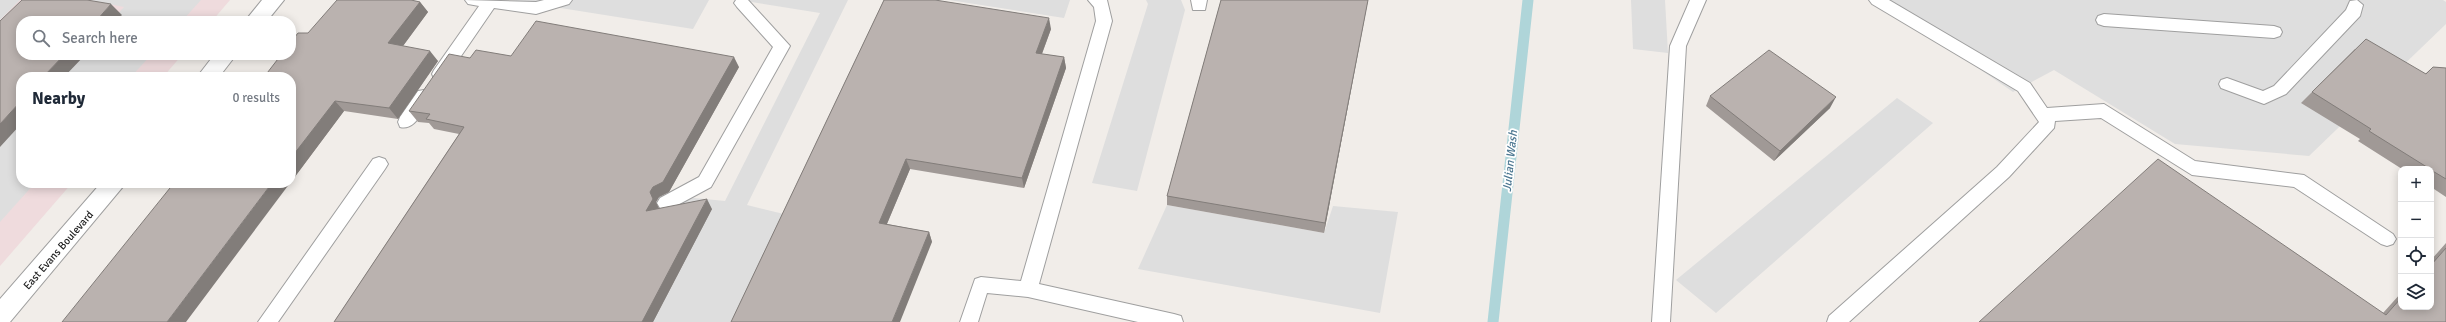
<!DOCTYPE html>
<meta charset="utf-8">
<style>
:root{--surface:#fff;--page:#f2f2f3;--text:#1f2937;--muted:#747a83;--line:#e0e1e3}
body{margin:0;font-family:Signika,sans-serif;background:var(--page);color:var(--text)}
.controls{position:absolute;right:12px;bottom:12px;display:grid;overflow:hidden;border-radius:8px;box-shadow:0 2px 10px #0003}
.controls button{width:36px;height:36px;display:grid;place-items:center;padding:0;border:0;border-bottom:1px solid var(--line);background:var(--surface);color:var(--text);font:20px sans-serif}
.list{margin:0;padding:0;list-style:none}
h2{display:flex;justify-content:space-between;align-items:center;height:52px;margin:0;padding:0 16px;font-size:17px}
h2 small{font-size:13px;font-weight:400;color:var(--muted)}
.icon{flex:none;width:22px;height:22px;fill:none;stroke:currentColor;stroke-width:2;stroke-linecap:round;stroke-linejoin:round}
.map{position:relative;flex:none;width:2446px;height:322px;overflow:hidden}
.search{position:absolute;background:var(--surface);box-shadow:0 2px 10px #0003;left:16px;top:16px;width:280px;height:44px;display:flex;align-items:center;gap:10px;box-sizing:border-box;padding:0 14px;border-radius:16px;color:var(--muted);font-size:15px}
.panel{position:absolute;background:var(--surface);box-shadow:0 2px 10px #0003;left:16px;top:72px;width:280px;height:116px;border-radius:16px}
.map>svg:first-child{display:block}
.commercial{fill:#efdbdd}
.parking{fill:#dedede}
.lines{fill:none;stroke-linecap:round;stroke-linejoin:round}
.stream{stroke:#afd5d9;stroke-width:11}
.lane-casing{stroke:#9f9f9f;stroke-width:2}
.street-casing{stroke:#9f9f9f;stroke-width:2}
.lane{fill:#fff;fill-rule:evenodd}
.street{fill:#fff;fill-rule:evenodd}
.wall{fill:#a09996}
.shaded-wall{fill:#827d7a}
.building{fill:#bab2af;stroke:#827d7a}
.labels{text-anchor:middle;stroke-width:3.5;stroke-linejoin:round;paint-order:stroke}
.street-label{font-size:11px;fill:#222;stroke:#fff}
.water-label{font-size:12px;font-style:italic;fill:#4c7791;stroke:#fff}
</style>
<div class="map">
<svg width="2446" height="322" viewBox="0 0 2446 322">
<rect width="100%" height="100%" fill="#f1ede9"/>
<!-- commercial -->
<path class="commercial" d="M0,0h230l-18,21h-191v34h161l-19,22h-142v106h51l-72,83z"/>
<!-- parking -->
<path class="parking" d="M0,0h20l-20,20z
M89,0h112l-19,21h-71l13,-14z
M510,0h199l-16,29z
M739,0h109l-101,205 45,11 -49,106h-177l78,-129 81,8 95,-188z
M949,0h121l-6,18z
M1146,0h35l4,10 -48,181 -45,-8 56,-179z
M1631,0h34l3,53 -35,-4z
M1879,0h564l3,2v22l-137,132 -134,-12 -121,-74 -41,22z
M81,55h70l-20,22h-69z
M1897,98l36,25 -217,190 -40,-33z
M21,122v61h14l-35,39v-76z
M1167,205l157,28 9,-27 65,6 -18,101 -242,-44z"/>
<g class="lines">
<!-- stream -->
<path class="stream" d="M1493,322l35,-322"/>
<defs>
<path id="lane" d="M465,0l71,2 8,-2h28l-3,4 -33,10 -42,-6 -48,70 -6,2 -6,-2 -2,-4 2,-4 45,-64 -11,-2z
M736,0h12l42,46 -79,141 -39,21 -6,2 -6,-2 -3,-5 3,-5 39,-21 74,-130 -36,-40 -3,-4z
M1088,0h19l5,21 -73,263 135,30 7,2 2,6h-45l-110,-25 -41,-4 -9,29h-18l15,-43 6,-2 40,4 75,-260 -2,-14z
M1191,0h16l-2,10h-12z
M1690,0h16l-20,46 -16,276h-18l18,-276z
M1869,0h20l141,83 17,25 57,-4 91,57 109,14 89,59 3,5 -3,5 -6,2 -6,-2 -87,-57 -102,-12 -91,-57 -46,3 -1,7 -45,49 -160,145h-22l2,-6 168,-149 42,-45 -21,-31 -146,-87z
M2357,0l6,5 -3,11 -74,78 -22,10 -43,-16 -2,-4 2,-4 6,-2 36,13 11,-5 72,-76 4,-9z
M2104,14l170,12 6,2 2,4 -2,4 -6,2 -170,-12 -6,-2 -2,-4 2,-4z
M424,90l6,1 2,5 -2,5c-8,10 -15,30 -30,26l-2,-5 2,-5 18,-26z
M379,157l6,2 3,5 -3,5 -107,153h-20l115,-163z"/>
<path id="street" d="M262,0h22l-17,21h-22z
M214,55h22l-17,22h-22z
M101,183h25l-116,139h-10v-23z"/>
</defs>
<!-- lane casing -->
<use href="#lane" class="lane-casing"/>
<!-- street casing -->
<use href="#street" class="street-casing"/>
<!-- lane -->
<use href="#lane" class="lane"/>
<!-- street -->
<use href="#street" class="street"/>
</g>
<!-- wall -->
<path class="wall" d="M884,0l167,29 -9,25 22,3 2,11 -42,120 -114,-19 -23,55 42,8 3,10 -201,80z
M1221,0h147l-44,233 -157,-28v-9z
M420,2l8,10 -25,34 35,15 -40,58 -54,-8 -53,71v-105l17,-44z
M2355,49l70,25 8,-7 13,1v129l-15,-10v-18h-29l-44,-28 2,-2 -59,-36z
M511,56l228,11 -70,125 -10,5 -3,5 3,6 53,1 -59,113h-319l125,-188 -25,-5 -5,-6 -11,-1 -9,-11 61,-53z
M1710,96l120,12 -56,53 -68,-55z
M2446,243v79h-467l404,-9 18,-20v14h30v-47z"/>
<!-- shaded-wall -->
<path class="shaded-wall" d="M1368,0l-44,233 1,-10z
M420,2l8,10 -31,42 -9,-11z
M111,4l11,11 -6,6h-20z
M1049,18l2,11 -13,35 -2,-11z
M430,51l8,10 -40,58 -9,-11z
M64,55h21l-21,22h-21z
M734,57l5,10 -70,125 -10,5 -3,5 3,7 -13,2 4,-19z
M1064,57l2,11 -42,120 -2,-10z
M1836,97l-6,11 -56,53 6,-10z
M21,101v23l-21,23v-23z
M335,101l9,10 -53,71v-24z
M906,159l4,10 -27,64 -4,-10z
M272,183h18l-104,139h-19z
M707,199l5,10 -59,113h-11z
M929,232l3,10 -32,80h-8z"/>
<!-- building -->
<path class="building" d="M22,0h65l24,4 -15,17h-75v34h43l-21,22h-22v24l-21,23v-103z
M337,0h74l9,2 -32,41 42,8 -41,57 -54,-7 -44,57v-81h-27l17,-22h10v-13l7,-9h10z
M884,0h51l114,18 -13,35 28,4 -42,121 -116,-19 -27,64 50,9 -37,90h-161z
M1221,0h147l-43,223 -158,-27z
M536,21l198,36 -71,125 -10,5 -3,5 3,7 -7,12 61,-12 -65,123h-308l130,-195 -38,-8 4,-5 -21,-3 40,-57 21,4 6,-8 35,6z
M2366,39l60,35 7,-7 13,1v111l-15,-9v-1h-1l-61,-38 2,-2 -59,-37z
M1769,50l67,47 -56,54 -70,-55z
M2158,159l228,156 15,-17v9h30v-42l15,-17v74h-467z
M174,183h98l-105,139h-105z"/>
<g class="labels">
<!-- street labels -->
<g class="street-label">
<text transform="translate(58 250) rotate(-49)" y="4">East Evans Boulevard</text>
</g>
<!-- water labels -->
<g class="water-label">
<text transform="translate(1510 161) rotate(-84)" y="4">Julian Wash</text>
</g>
</g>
</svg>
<div class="controls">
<button>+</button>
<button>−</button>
<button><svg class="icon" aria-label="locate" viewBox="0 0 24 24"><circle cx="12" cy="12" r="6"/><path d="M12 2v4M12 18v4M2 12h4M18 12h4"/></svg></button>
<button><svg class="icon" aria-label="layers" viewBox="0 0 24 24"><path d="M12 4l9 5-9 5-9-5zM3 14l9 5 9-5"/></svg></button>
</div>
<div class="search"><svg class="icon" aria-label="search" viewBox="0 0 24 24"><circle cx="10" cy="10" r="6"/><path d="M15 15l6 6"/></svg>Search here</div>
<section class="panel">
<h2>Nearby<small>0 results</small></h2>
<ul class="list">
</ul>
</section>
</div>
